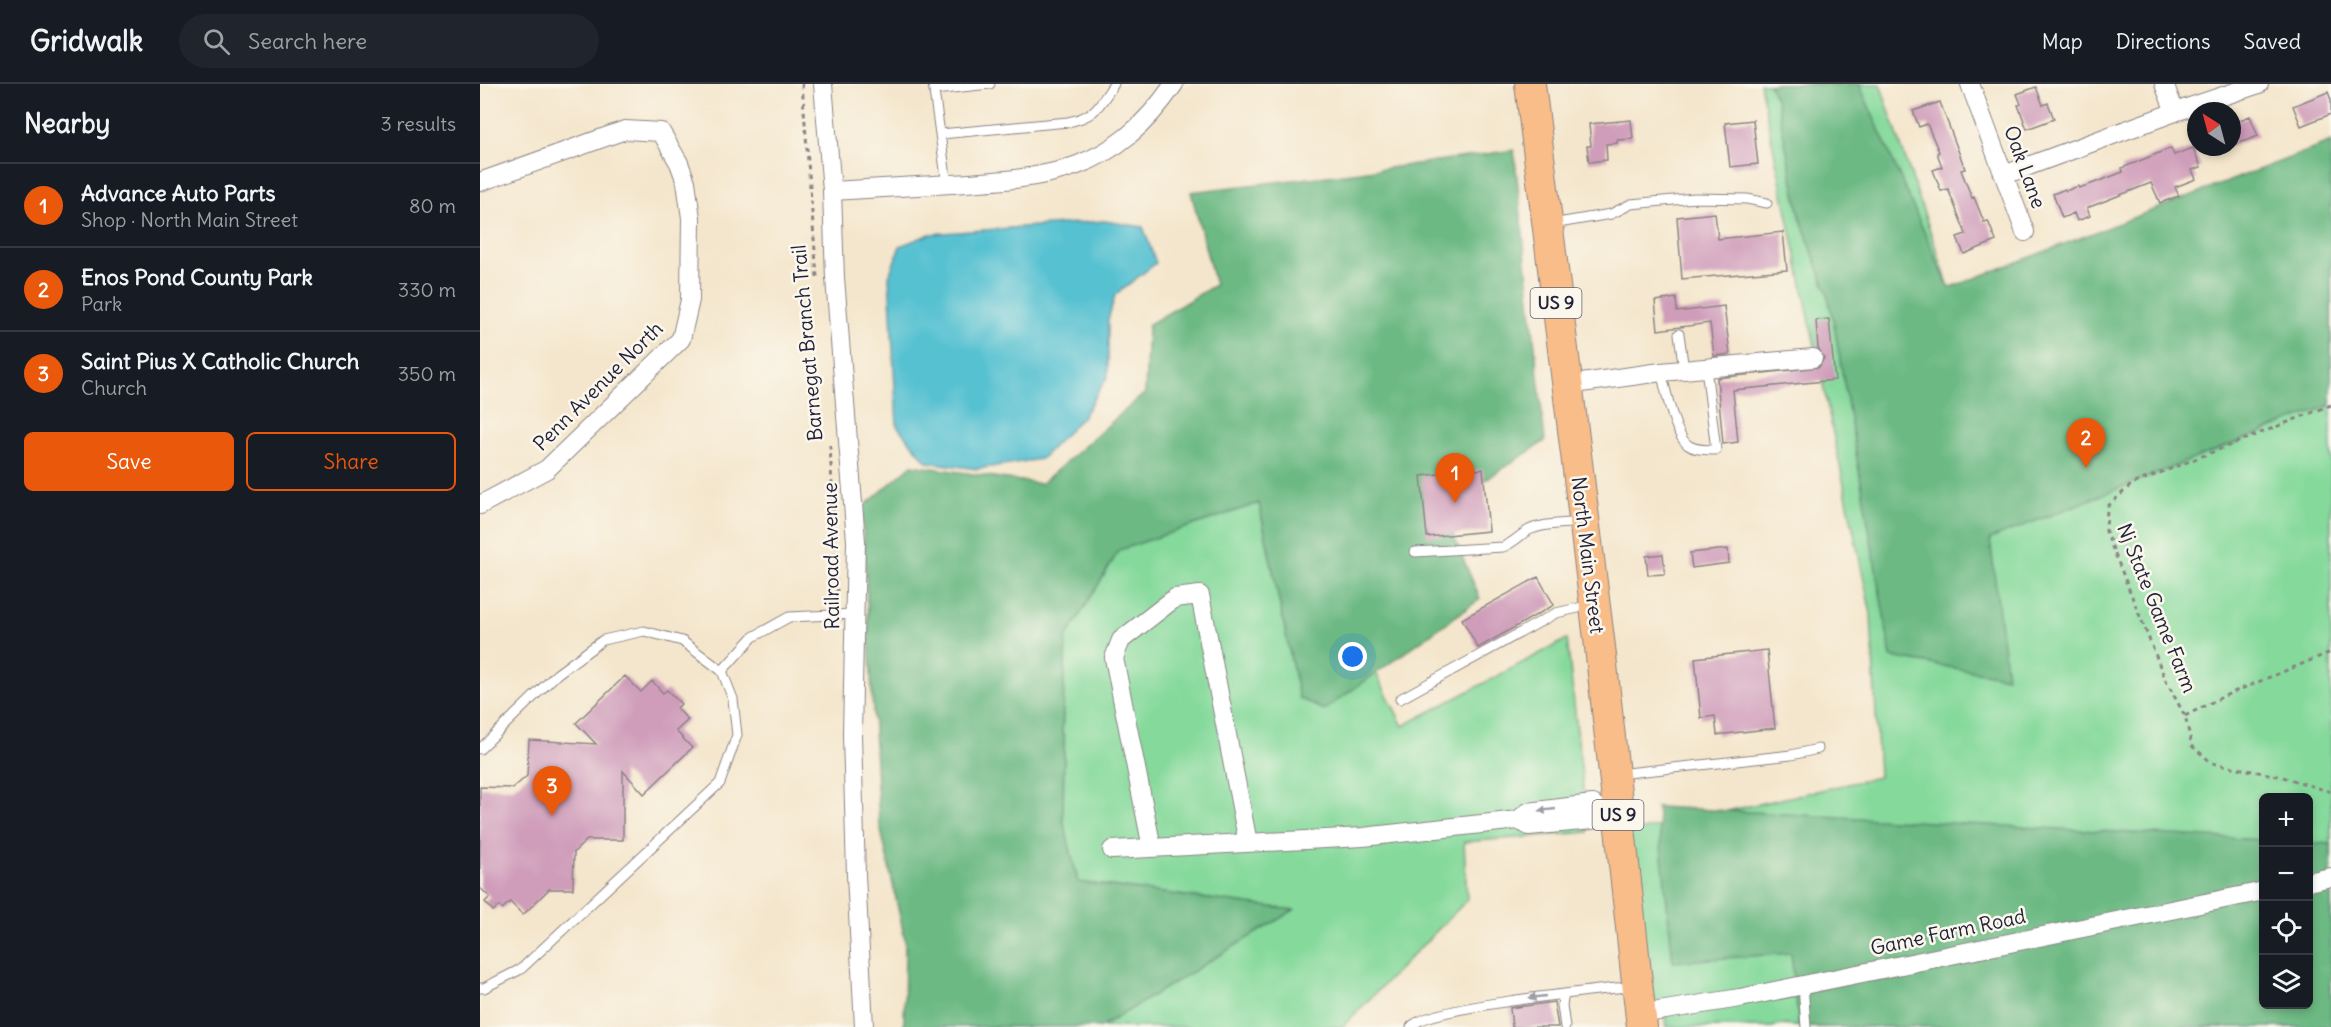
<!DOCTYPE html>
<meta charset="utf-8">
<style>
:root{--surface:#171b24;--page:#20242c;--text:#f1f3f6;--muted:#9ea1a6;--line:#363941;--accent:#ea580c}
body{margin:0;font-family:Delius,sans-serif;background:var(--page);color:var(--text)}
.controls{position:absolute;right:18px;bottom:18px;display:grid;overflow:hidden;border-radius:9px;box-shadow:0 3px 9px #0003}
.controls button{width:54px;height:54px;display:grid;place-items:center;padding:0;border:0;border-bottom:2px solid var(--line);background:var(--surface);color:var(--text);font:30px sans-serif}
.compass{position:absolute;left:1707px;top:18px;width:54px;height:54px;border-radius:50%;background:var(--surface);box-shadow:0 3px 9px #0003;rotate:324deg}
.you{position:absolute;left:873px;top:573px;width:21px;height:21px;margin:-15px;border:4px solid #fff;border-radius:50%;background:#1a73e8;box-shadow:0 0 0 9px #1a73e833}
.badge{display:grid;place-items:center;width:39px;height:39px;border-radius:50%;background:var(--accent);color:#fff;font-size:20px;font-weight:700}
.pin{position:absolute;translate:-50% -50px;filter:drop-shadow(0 2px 3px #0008)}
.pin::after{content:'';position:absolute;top:32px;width:21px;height:18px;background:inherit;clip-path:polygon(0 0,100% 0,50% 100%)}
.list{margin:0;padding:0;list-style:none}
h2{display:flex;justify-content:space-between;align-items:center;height:78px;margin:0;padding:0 24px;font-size:26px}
h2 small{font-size:20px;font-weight:400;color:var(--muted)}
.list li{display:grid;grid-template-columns:39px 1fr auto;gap:18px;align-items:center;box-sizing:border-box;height:84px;padding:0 24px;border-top:2px solid var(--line)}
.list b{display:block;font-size:22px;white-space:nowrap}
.list p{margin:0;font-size:20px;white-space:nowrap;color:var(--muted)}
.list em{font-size:20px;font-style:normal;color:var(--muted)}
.actions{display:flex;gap:12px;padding:18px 24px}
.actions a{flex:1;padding:14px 0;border:2px solid var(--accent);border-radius:9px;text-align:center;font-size:21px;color:var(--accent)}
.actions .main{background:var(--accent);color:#fff}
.icon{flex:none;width:33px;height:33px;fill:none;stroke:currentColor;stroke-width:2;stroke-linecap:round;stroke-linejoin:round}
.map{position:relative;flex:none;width:1851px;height:943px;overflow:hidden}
header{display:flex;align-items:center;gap:36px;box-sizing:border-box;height:84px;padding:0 30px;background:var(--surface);border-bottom:2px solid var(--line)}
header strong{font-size:28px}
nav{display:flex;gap:33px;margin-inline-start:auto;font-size:21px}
.search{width:420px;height:54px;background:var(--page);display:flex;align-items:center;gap:15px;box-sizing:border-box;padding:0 21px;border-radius:33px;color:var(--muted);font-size:22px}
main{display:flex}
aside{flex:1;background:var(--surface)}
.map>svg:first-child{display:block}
.green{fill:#85d99b;stroke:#547e6b;stroke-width:1.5;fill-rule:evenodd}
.forest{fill:#6cb983;stroke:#476e5f;stroke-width:1.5}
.water{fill:#56c1d1;stroke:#3c7286;stroke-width:1.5}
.building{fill:#cf9cba}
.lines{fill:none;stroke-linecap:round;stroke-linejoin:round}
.service-casing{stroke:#8b8484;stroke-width:11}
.minor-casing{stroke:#8b8484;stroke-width:20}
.trunk-casing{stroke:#8b8484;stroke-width:32}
.path{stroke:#8b8484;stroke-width:3;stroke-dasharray:4.5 4.5;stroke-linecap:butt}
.service{stroke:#fff;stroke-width:9}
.minor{stroke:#fff;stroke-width:18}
.trunk{stroke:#f8bd88;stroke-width:30}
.oneway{fill:#9c9ca7}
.labels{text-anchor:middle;stroke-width:5;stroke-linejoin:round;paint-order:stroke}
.shield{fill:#fbf7ec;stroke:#636270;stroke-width:1.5}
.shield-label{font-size:18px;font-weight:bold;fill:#22223b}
.street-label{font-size:20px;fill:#22223b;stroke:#fbf7ec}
</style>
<header>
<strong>Gridwalk</strong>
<div class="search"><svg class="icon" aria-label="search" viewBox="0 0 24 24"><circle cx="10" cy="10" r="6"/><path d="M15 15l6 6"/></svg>Search here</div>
<nav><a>Map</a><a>Directions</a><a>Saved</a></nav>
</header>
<main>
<aside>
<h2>Nearby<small>3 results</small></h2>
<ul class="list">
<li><span class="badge">1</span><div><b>Advance Auto Parts</b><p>Shop · North Main Street</p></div><em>80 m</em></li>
<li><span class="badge">2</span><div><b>Enos Pond County Park</b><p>Park</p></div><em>330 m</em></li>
<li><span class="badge">3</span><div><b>Saint Pius X Catholic Church</b><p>Church</p></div><em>350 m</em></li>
</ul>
<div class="actions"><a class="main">Save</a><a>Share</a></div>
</aside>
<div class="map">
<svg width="1851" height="943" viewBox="0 0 1851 943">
<rect width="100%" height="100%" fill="#fbf7ec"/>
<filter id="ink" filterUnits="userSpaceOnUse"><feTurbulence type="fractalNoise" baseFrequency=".0167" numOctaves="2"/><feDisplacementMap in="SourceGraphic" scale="12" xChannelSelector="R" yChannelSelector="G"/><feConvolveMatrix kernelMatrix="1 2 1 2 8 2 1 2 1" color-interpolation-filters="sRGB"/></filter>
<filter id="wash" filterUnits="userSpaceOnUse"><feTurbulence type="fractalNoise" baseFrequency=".008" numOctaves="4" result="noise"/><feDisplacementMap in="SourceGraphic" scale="24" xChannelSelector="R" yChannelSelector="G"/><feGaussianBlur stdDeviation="1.35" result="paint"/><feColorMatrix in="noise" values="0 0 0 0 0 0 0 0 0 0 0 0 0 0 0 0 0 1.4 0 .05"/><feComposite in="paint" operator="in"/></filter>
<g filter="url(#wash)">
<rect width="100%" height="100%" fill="#f4e6cc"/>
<!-- green -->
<path class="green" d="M1280,0h120l81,238 370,-146v851h-518l-33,-2 -8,2h-105l-1,-11 -26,-2 -20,-179 259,-58 -8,-163zM1784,714h44v206h-44z
M779,419l40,195 24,12 53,-37 27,53 164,-87 21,193 -124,10 3,58 -125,127h-241l192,-117 -215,-28 -15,-63 1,-84 -2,-2 4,-95 53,-88z"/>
<!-- forest -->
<path class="forest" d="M1289,0h90l90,204 382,-146v263l-341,134 17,138 -116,-20 -58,-338 -6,-26 -27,-76 -23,-115z
M1034,66l31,291 -103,67 38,91 -156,111 -25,-12 -40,-195 -140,47 -53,88 -4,95 2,2 -1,84 15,63 216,28 -193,117h-197l1,-87 -26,-119 -17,-313 50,-43 129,19 104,-91 3,-68 67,-40 -24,-93 170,-20z
M1177,723l606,33 1,164h44l1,-162 22,2v183h-532l-8,-74 -118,9z"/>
<!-- water -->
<path class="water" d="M624,137l39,6 13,36 -41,32 -7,25v56l-25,40 -42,43 -64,10 -50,-7 -30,-36 -8,-150 11,-30 30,-12z"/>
<g id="blocks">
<!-- building -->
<path class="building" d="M1556,3l7,18 5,-2 6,16 -27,10 -9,-24 3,-1 -4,-10z
M1848,8l3,8v14l-30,12 -8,-20z
M1460,18l25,67 -4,1 11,28 2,-1 10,25 4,-1 8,20 -32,13 -7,-17 9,-3 -18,-45 -7,2 -8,-21 9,-3 -5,-14 2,-1 -12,-28 -8,3 -6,-16z
M1770,32l8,20 -26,10v-23z
M1151,36l2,19 -16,1v3l-11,1 1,16 -18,2 -2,-16h4l-2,-22z
M1273,36l5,44 -28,3 -5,-44z
M1691,64l3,7 19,-7 8,19 -9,3 4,9 -21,8 4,9 -19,7 -9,-20 -64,25 3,8 -13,5 -3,-8 -12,5 -9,-24 12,-5 1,2 12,-5 1,2 15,-5 29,-11 -1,-4z
M1235,129l3,26 65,-7 4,38 -105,9 -5,-62z
M1196,214l1,14 47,-6 6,48 -16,2 -4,-33 -52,7 -3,-29z
M1349,235l6,61 -102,10 5,52 -15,2 -6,-66 102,-11 5,-9 -6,-10 -2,-28z
M1003,385l6,62 -62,6 -6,-61z
M1248,465l1,14 -37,5 -2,-15z
M1183,470l2,20 -17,1 -2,-19z
M1058,493l16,28 -76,43 -16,-29z
M1287,566l8,78 -58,7 -2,-19 -14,2 -6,-60z
M145,592l16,16 11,-11 11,12 4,-3 14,14 -4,4 11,12 -12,11 16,17 -48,46 -21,-23v69h-36l-13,12 -1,37h-24l-26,26 -13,-13 -8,7 -3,-3 -6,5 -8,-9 5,-5 -10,-9v-101l33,1 14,-12 2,-36 67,4 -20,-21z
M1074,918l4,25h-46l-2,-19z"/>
</g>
</g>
<g filter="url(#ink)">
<use href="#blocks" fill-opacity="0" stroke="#8b8484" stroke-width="1.5"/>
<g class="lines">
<defs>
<path id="service" d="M453,0l14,100
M454,6l56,-6
M461,50l127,-12c28,-6 30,-15 46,-38
M1072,140l59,-10 20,-10 64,-6 52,1 20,4
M1199,250l5,36
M1181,288c5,17 13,63 27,73 8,6 18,4 28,5l-10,-82
M935,468l88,-5c10,-4 15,-10 24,-16 15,-8 37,-7 53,-9
M242,587l31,-34 36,-20 66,-3
M920,615l156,-86 35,-8
M0,665l77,-75 46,-34 41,-9 38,10 40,30 11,28 4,36 -17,48 -199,186 -37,19h-4
M1138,690l173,-19 27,-6
M1323,901l3,42
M1084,910l-2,11 3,22
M931,943c15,-21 190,-37 224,-41"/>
<path id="minor" d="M343,0l9,107 3,87 21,263 -4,194 4,140 8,152
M1490,0l55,148
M1684,0l11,28
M1524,91l171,-63 84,-28
M0,98l145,-52 36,2 18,31 7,19 5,36 -1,82 -9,39 -134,130 -67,36
M352,107c40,-2 79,-5 119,-7 100,-6 162,-11 223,-100
M1087,301l94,-13 152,-14
M1122,728l-9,-8 -65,8 -10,8 11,6 63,-6 10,-8 16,-2
M672,764l-38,-190 7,-18 54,-42 25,-3 48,248
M632,766l251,-13 155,-17
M1828,798l23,-5
M1160,930l100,-16 524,-107"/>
<path id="trunk" d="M1050,0l70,563 42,380"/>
</defs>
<!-- service casing -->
<use href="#service" class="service-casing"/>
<!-- minor casing -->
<use href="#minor" class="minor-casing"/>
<!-- trunk casing -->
<use href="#trunk" class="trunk-casing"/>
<!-- path -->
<path class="path" d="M322,0l15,193
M1851,321l-199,79 -25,23 -1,25 60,149 19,35 7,30 20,17 71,14 48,15
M350,361l7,146
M1705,632l39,-20 107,-44"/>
<!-- service -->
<use href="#service" class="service"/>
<!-- minor -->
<use href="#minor" class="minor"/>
<!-- trunk -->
<use href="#trunk" class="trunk"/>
</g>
<!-- one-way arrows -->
<defs><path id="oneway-solid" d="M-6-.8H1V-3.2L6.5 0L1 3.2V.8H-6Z" transform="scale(1.5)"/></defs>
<g class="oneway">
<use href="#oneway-solid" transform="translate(1067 726) rotate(174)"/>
<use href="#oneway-solid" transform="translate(1057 913) rotate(174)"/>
</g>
</g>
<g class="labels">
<!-- shield labels -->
<g class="shield">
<rect x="1050.5" y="204" width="51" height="30" rx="4.5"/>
<rect x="1112.5" y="716" width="51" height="30" rx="4.5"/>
</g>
<g class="shield-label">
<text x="1076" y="225">US 9</text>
<text x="1138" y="737">US 9</text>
</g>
<!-- street labels -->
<g class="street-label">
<text transform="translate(1545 83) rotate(70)" y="7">Oak Lane</text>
<text transform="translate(327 259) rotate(-95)" y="7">Barnegat Branch Trail</text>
<text transform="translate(118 302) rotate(-45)" y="7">Penn Avenue North</text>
<text transform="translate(1108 471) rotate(83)" y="7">North Main Street</text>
<text transform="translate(351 472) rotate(-91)" y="7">Railroad Avenue</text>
<text transform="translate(1677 524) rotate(68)" y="7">Nj State Game Farm</text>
<text transform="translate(1468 848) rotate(-12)" y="7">Game Farm Road</text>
</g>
</g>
</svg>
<div class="controls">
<button>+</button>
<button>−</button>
<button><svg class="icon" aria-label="locate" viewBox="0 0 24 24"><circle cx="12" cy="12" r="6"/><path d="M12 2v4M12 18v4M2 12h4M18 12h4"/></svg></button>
<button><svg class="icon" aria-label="layers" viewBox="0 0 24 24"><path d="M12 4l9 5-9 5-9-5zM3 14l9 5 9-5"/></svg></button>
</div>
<svg class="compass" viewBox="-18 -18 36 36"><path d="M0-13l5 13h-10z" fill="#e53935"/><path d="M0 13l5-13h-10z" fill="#9ea1a6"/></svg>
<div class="you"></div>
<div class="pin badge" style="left:975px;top:419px">1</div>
<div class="pin badge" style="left:1606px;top:384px">2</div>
<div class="pin badge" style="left:72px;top:732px">3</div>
</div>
</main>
